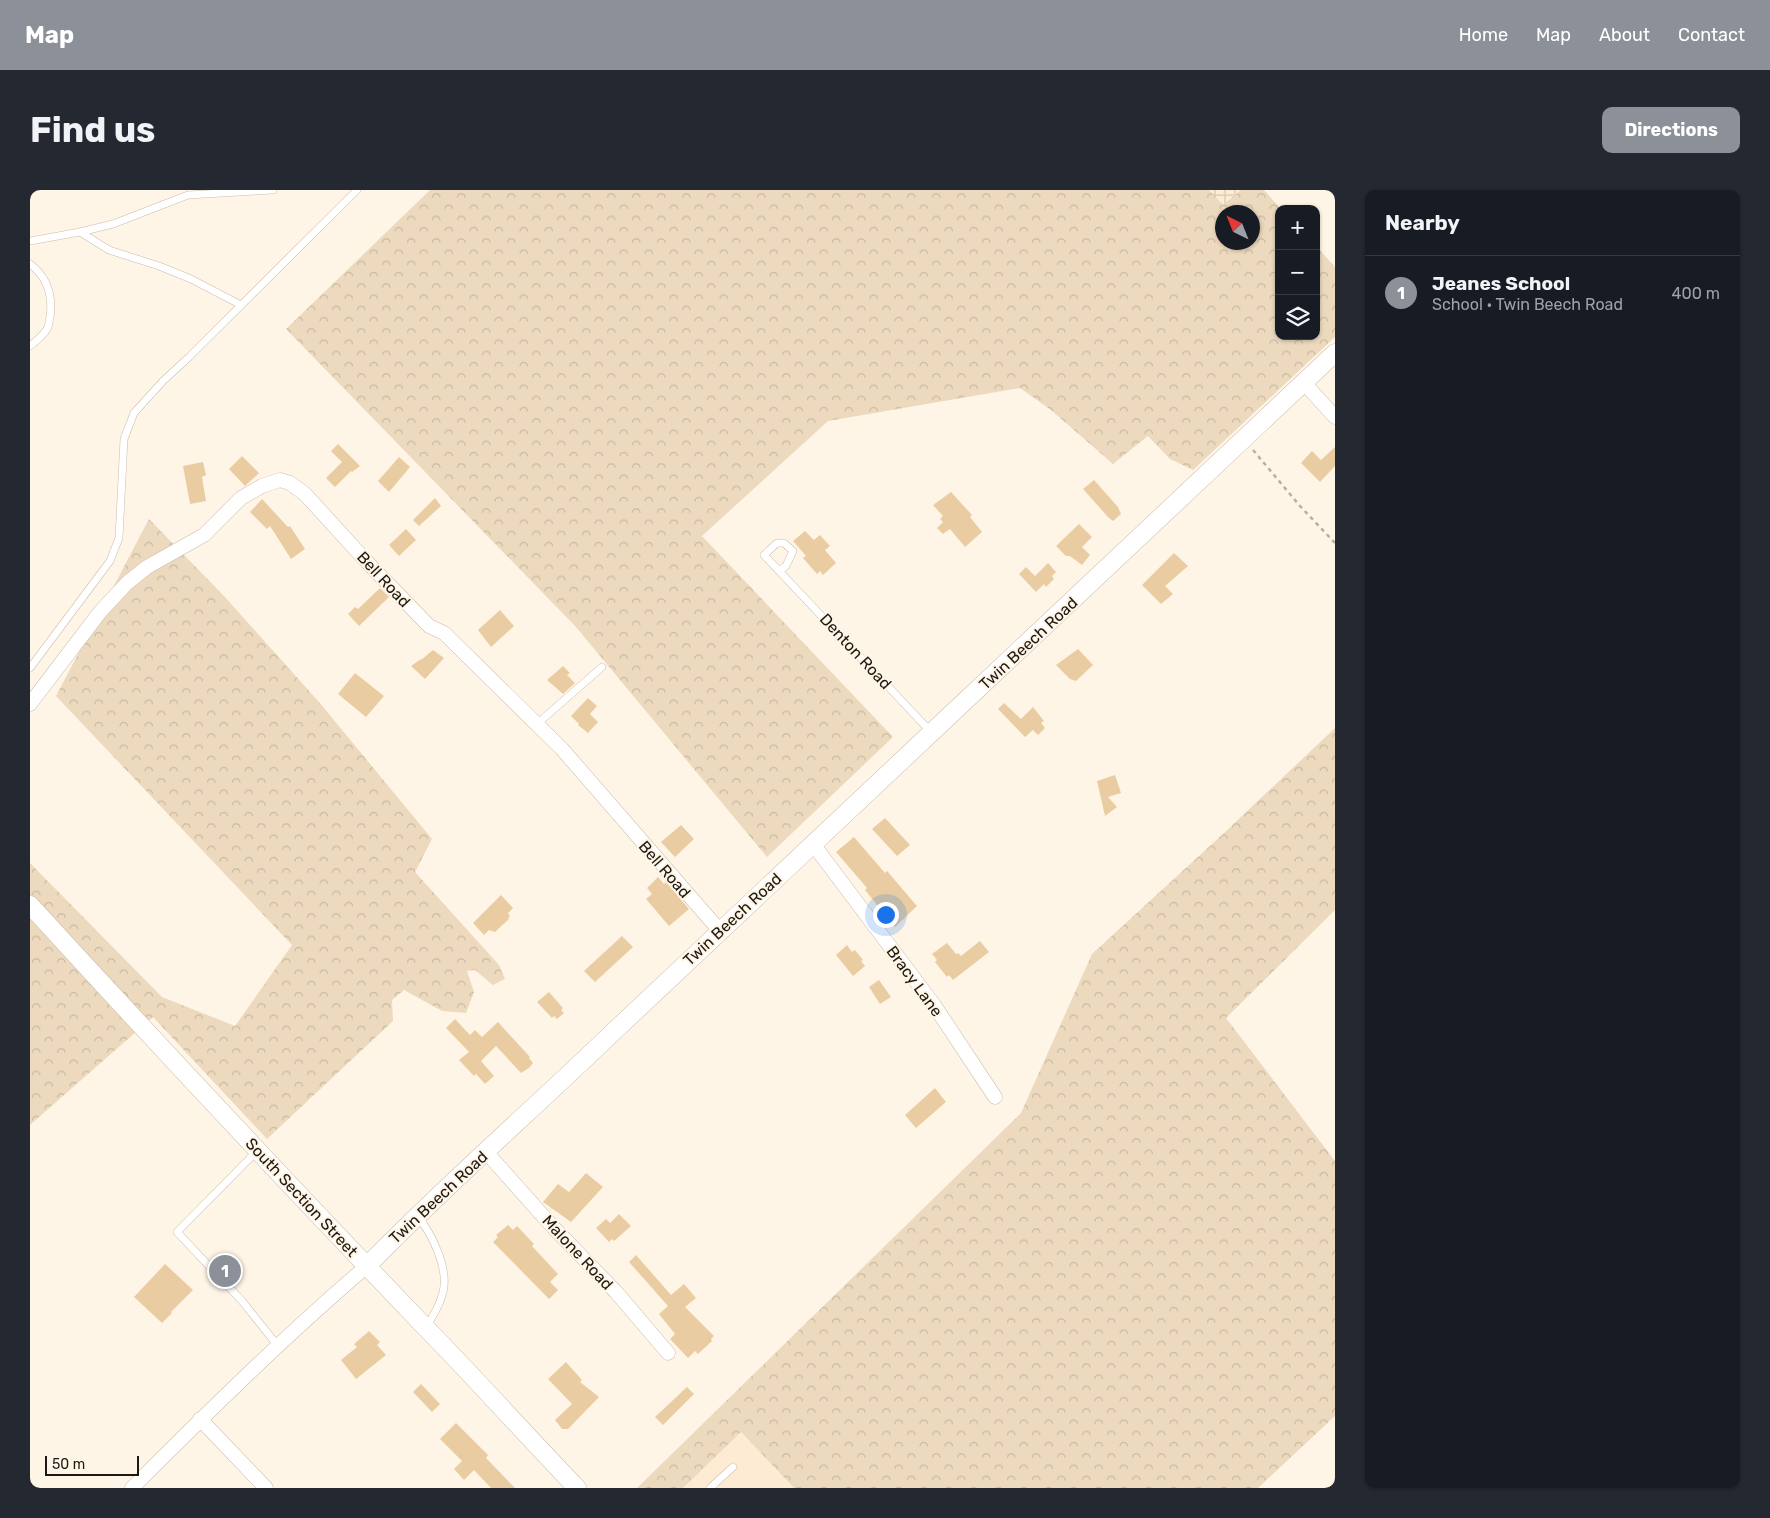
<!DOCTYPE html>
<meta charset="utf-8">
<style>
:root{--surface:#171b24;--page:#242831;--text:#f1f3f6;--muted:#9ea1a6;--line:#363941;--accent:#8c9099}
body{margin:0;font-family:Rubik,sans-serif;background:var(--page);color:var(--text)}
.controls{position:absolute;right:15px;top:15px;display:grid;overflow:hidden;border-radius:10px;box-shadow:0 1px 4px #0004}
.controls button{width:45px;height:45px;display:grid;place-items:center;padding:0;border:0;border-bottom:1px solid var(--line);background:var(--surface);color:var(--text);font:25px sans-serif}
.compass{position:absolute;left:1185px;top:15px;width:45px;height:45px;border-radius:50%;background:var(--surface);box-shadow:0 1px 4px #0004;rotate:317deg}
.scale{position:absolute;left:15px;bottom:12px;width:94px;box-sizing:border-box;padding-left:5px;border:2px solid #1d1912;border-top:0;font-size:14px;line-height:18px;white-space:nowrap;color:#1d1912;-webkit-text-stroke:4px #fff5e6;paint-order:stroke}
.you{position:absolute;left:855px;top:724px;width:18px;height:18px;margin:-12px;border:4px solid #fff;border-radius:50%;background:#1a73e8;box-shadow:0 0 0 8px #1a73e833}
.badge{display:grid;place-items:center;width:32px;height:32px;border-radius:50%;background:var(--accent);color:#fff;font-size:16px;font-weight:700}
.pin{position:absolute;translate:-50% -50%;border:2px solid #fff;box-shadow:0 1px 5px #0006}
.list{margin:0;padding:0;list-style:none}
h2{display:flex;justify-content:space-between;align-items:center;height:65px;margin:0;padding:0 20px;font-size:21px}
h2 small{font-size:16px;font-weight:400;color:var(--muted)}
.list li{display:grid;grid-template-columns:32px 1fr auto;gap:15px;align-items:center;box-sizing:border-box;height:75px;padding:0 20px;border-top:1px solid var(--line)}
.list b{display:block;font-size:19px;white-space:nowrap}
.list p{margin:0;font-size:16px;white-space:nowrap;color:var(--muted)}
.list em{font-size:16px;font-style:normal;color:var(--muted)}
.icon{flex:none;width:28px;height:28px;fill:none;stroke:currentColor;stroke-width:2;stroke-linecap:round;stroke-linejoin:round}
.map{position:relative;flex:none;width:1305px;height:1298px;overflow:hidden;border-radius:10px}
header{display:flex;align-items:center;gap:30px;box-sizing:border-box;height:70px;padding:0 25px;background:var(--accent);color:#fff}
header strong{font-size:24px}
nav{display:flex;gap:28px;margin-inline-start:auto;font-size:18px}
.intro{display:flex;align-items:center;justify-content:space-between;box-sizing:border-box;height:120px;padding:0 30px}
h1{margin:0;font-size:35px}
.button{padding:12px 22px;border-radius:10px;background:var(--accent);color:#fff;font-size:18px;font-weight:700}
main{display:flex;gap:30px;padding:0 30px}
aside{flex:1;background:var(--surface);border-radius:10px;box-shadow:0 1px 4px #0004}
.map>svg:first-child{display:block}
.built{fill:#fdecd3}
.industrial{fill:url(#industrial-grid)}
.forest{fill:url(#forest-crowns);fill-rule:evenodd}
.building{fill:#eacca2}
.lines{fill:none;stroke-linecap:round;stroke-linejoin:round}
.service-casing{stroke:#c9bdac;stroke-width:8}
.minor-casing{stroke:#c9bdac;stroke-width:15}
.tertiary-casing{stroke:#c9bdac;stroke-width:19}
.path{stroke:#b8b0a3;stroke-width:2.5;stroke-dasharray:4 4;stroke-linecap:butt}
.service{stroke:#fff;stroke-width:7}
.minor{stroke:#fff;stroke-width:14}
.tertiary{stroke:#fff;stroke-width:18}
.labels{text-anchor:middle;stroke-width:4;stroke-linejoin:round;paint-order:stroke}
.street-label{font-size:16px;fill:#1d1912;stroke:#fff5e6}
</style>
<header>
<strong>Map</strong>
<nav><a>Home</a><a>Map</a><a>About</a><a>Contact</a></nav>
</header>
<div class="intro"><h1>Find us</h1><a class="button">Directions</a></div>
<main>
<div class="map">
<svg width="1305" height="1298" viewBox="0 0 1305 1298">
<defs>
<pattern id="industrial-grid" width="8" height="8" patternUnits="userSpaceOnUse" patternTransform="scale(1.25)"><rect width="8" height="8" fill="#fdecd3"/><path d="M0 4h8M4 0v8" fill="none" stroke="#d8cab4"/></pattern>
<pattern id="forest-crowns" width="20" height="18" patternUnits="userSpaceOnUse" patternTransform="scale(1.25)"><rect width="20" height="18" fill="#ecd9be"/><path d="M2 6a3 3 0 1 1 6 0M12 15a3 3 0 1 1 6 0" fill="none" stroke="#cabaa2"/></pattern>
</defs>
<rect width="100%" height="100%" fill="#fff5e6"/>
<!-- built -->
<path class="built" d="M711,1242l53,56h-111z"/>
<!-- industrial -->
<path class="industrial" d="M1179,0h32l-18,16z"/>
<!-- forest -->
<path class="forest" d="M400,0h779l14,15 18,-15h23l17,19h-2v127h37v-90l19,21v70l-142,133 -23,-11 -22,-23 -35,28 -62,-54 -31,-22 -192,33 -126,115 191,201 -126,120 -191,-230 -290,-298zM1192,22h30v30h-30z
M119,329l75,77 95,106 113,137 -17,33 84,93 6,14 -12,6 -18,-15 -8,1 7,21 -8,21 -24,-2 -38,-21 -12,10 1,21 -126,118 -114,-122 -123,108v-262l132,134 73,29 57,-81 -236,-249z
M1305,538v182l-109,108 109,143v255l-77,72h-464l-53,-56 -58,56h-46l384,-375 71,-159 132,-121z"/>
<!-- building -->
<path class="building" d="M308,254l22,22 -8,6 -1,-1 -16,16 -9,-9 16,-16 -11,-11z
M1305,257v19l-15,16 -19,-19 11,-12 9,9z
M212,266l17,17 -14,13 -16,-17z
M369,267l11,10 -21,25 -11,-11z
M173,272l3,13 -4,2 4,24 -16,3 -7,-38z
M1064,290l24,27 3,7 -8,7 -5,-4 -25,-28z
M921,302l21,23 -2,2 12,15 -17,15 -15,-18 -7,5 -6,-6 6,-6 -3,-3 3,-3 -10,-11z
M405,308l6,8 -22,20 -6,-6z
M232,309l26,28 2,-1 15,23 -14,10 -21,-33 -3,3 -17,-17z
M1049,334l13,13 -10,10 8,8 -8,10 -12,-9h-4l-10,-10z
M376,339l10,11 -17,16 -10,-11z
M775,341l9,9 6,-5 10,11 -5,4 11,13 -13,12 -3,-4 -3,3 -14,-16 3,-2 -13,-15z
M1144,363l14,13 -23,20 8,8 -12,10 -19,-19z
M1018,373l8,9 -4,4 2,3 -8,8 -2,-3 -8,8 -17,-18 7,-7 9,9z
M350,398l9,9 -30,29 -11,-12 7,-7 3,2z
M470,420l14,16 -23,21 -13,-17z
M1048,459l15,16 -17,16 -6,-2 -14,-14z
M403,460l11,8 -19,21 -14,-13 10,-7v1z
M533,476l7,7 -3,2 8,8 -12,11 -16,-14z
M325,483l29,23 -18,21 -28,-23z
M558,508l9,8 -7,8 8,8 -10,11 -10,-8 1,-1 -8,-8z
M974,513l17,16 12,-12 11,14 -3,2 4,5 -7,7 -5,-5 -8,7 -27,-28z
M1085,585l6,18 -13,4 9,10 -12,9 -8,-35z
M855,628l25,27 -13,11 -25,-27z
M651,635l13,14 -19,18 -14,-15z
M824,647l31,36 2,-2 30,35 -22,21 -30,-37 2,-2 -31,-36z
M628,687l6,7 2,-2 23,27 -20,17 -23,-27 6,-5 -5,-6z
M471,705l12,13 -5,5 2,3 -2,2 1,1 -14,13 -6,-2 -5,5 -11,-12z
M592,746l11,11 -38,35 -11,-11z
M950,751l9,11 -36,28 -4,-5 -2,2 -12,-15 2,-2 -5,-6 15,-11 9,11 2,-1 3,3z
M817,755l5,7 3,-2 8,10 -2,1 4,5 -12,10 -17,-21z
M849,790l12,17 -11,7 -11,-17z
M519,802l14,16 -2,2 3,3 -7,6 -3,-3 -2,2 -15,-16z
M425,829l15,16 5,-5 7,7 16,-15 32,35 -1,1 4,5 -4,5 -8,5 -25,-27 -15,15 13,15 -9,8 -9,-10 -2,2 -15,-16 10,-8 -23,-24z
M905,898l11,14 -30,26 -11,-13z
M556,983l17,14 -32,35 -28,-20 15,-18 11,8z
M589,1024l12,12 -17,15 -2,-2 -3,3 -13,-14 10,-9 4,4z
M478,1035l5,5 4,-4 17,18 -2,2 26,28 -8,8 8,8 -9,9 -56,-57 5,-5 -2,-2z
M606,1065l35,40 13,-11 12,14 -11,9 29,29 -3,3 1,2 -14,13 -3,-3 -7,7 -18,-19 5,-5 -16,-20 9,-8 -39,-44z
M135,1074l28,26 -22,22 1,1 -10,10 -28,-26z
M339,1141l11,11 -3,3 9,10 -30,24 -15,-19 16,-13 -3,-3z
M536,1172l16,18 -2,2 19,15 -31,32h-6l-7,-9 17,-16 -24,-25z
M391,1194l19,20 -8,8 -19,-20z
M657,1197l7,7 -31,31 -8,-8z
M426,1233l32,32 -2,3 29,30h-24l-17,-18 -10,10 -10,-11 8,-8 -22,-22z"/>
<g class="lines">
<defs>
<path id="service" d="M50,42l29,18 50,16 32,13 50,26
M0,51l50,-9 33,-8 75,-29 85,-5
M0,74c17,13 23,32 20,53 -1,5 -1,9 -3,12 -4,7 -11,12 -17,17
M750,380l6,-4 7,-15 -9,-8h-7l-13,12 167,177
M0,478l80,-107 9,-23 5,-99 10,-26 29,-32 26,-24 168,-167
M508,533l64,-56
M228,960l-81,82 65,69 36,45
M387,1026c15,17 32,53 26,76 -3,13 -10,24 -17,35
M680,1298l23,-21"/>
<path id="minor" d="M1274,193l31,34
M0,514l70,-92 27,-29 20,-16 57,-32 37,-37 21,-12 18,-6 10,3 15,11 62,68 62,64 15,7 118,116 158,182
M783,654l121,161 61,92
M456,962l67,75 63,65 52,61
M170,1229l66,69
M102,1298c76,-76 153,-152 235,-222"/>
<path id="tertiary" d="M0,715c130,142 262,283 395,422 52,53 101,108 152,161
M337,1076c78,-80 162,-153 242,-230 241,-229 485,-454 726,-683"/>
</defs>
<!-- service casing -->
<use href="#service" class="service-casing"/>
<!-- minor casing -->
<use href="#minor" class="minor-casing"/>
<!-- tertiary casing -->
<use href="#tertiary" class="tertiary-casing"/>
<!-- path -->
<path class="path" d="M1223,260l47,56 35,37"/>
<!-- service -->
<use href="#service" class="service"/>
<!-- minor -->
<use href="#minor" class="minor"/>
<!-- tertiary -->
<use href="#tertiary" class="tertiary"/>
</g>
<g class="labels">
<!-- street labels -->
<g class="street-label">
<text transform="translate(354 389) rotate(47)" y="6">Bell Road</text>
<text transform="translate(998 453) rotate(-43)" y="6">Twin Beech Road</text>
<text transform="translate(826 461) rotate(47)" y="6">Denton Road</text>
<text transform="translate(635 679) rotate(49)" y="6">Bell Road</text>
<text transform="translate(702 729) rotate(-43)" y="6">Twin Beech Road</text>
<text transform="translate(885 791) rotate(54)" y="6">Bracy Lane</text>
<text transform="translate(272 1007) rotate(47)" y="6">South Section Street</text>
<text transform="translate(408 1007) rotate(-43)" y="6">Twin Beech Road</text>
<text transform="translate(548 1062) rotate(47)" y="6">Malone Road</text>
</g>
</g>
</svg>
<div class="controls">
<button>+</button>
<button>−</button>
<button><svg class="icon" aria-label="layers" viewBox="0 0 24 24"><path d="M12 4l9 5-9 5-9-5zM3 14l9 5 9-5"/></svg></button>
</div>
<svg class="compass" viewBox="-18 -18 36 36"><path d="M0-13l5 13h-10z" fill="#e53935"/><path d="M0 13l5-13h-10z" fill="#9ea1a6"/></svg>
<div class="scale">50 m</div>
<div class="you"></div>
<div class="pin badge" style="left:195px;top:1081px">1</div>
</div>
<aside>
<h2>Nearby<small></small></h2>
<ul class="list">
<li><span class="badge">1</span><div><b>Jeanes School</b><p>School · Twin Beech Road</p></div><em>400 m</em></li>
</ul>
</aside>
</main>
